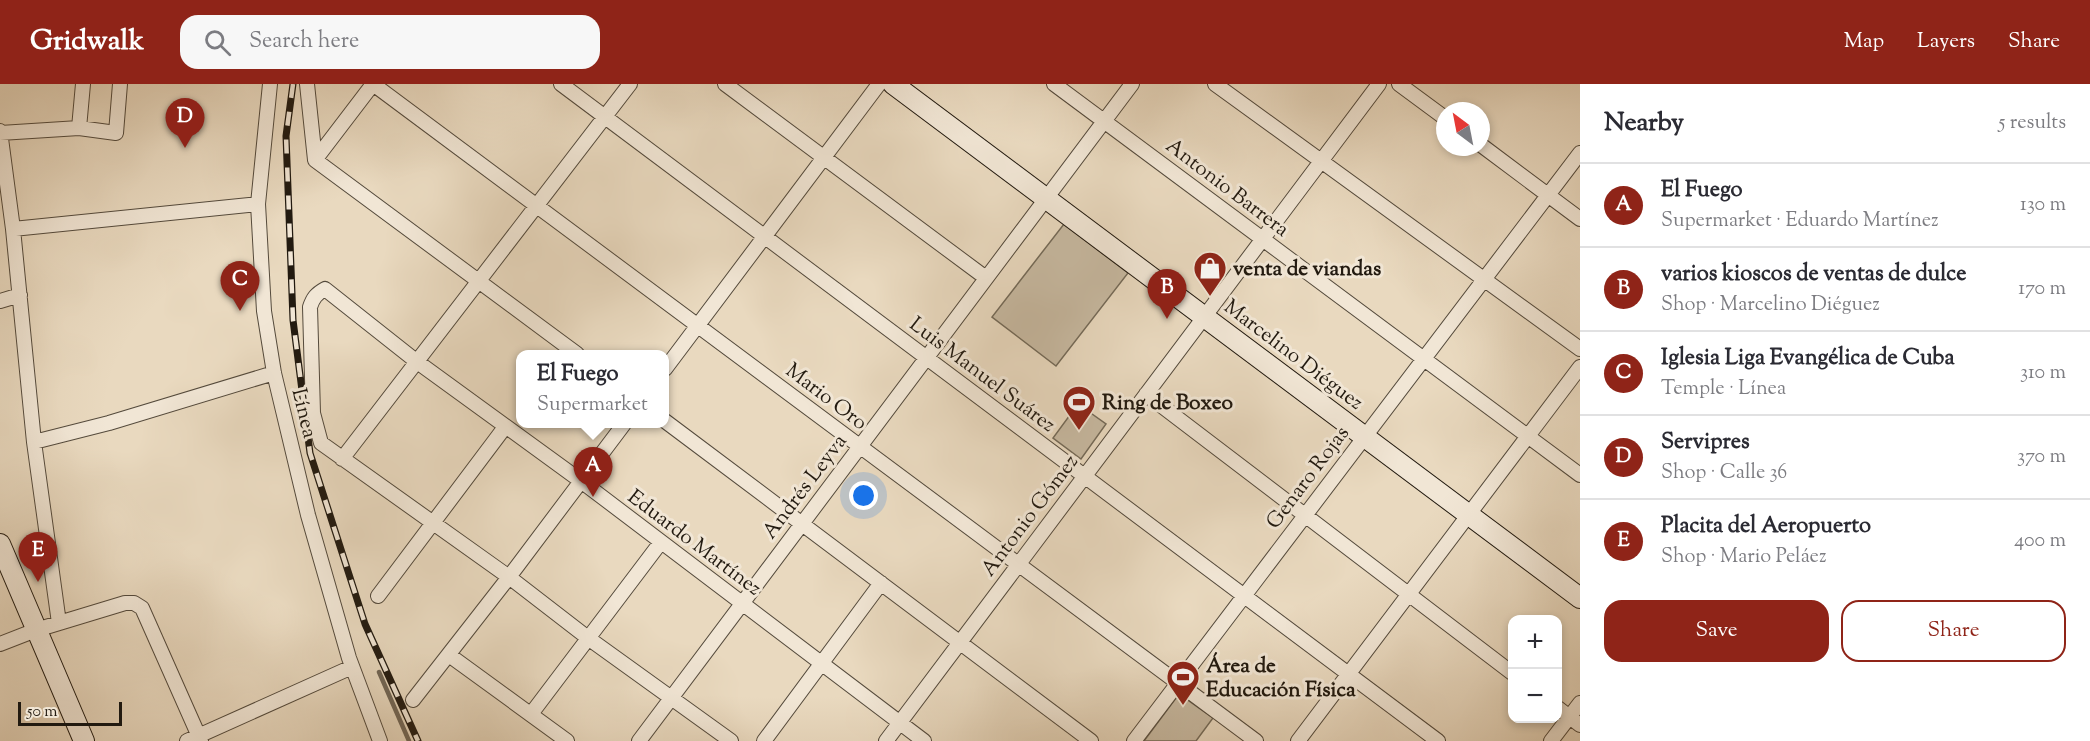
<!DOCTYPE html>
<meta charset="utf-8">
<style>
:root{--surface:#fff;--page:#f7f7f7;--text:#2b2b33;--muted:#7c7c81;--line:#e1e1e2;--accent:#8f2418}
body{margin:0;font-family:"Sorts Mill Goudy",serif;background:var(--page);color:var(--text)}
.controls{position:absolute;right:18px;bottom:18px;display:grid;overflow:hidden;border-radius:12px;box-shadow:0 3px 9px #0003}
.controls button{width:54px;height:54px;display:grid;place-items:center;padding:0;border:0;border-bottom:2px solid var(--line);background:var(--surface);color:var(--text);font:30px sans-serif}
.compass{position:absolute;left:1436px;top:18px;width:54px;height:54px;border-radius:50%;background:var(--surface);box-shadow:0 3px 9px #0003;rotate:328deg}
.scale{position:absolute;left:18px;bottom:15px;width:104px;box-sizing:border-box;padding-left:6px;border:3px solid #221a10;border-top:0;font-size:16px;line-height:21px;white-space:nowrap;color:#221a10;-webkit-text-stroke:4px #f1e6d5;paint-order:stroke}
.you{position:absolute;left:864px;top:412px;width:21px;height:21px;margin:-15px;border:4px solid #fff;border-radius:50%;background:#1a73e8;box-shadow:0 0 0 9px #1a73e833}
.badge{display:grid;place-items:center;width:39px;height:39px;border-radius:50%;background:var(--accent);color:#fff;font-size:20px;font-weight:700}
.pin{position:absolute;translate:-50% -50px;filter:drop-shadow(0 2px 3px #0008)}
.pin::after{content:'';position:absolute;top:32px;width:21px;height:18px;background:inherit;clip-path:polygon(0 0,100% 0,50% 100%)}
.popup{position:absolute;left:516px;top:266px;width:153px;height:78px;box-sizing:border-box;display:grid;place-content:center;border-radius:12px;background:var(--surface);filter:drop-shadow(0 2px 4px #0005);font-size:20px;white-space:nowrap;color:var(--muted)}
.popup b{font-size:22px;color:var(--text)}
.popup::after{content:'';position:absolute;left:50%;top:100%;margin-left:-12px;border:12px solid transparent;border-top-color:var(--surface)}
.list{margin:0;padding:0;list-style:none}
h2{display:flex;justify-content:space-between;align-items:center;height:78px;margin:0;padding:0 24px;font-size:26px}
h2 small{font-size:20px;font-weight:400;color:var(--muted)}
.list li{display:grid;grid-template-columns:39px 1fr auto;gap:18px;align-items:center;box-sizing:border-box;height:84px;padding:0 24px;border-top:2px solid var(--line)}
.list b{display:block;font-size:22px;white-space:nowrap}
.list p{margin:0;font-size:20px;white-space:nowrap;color:var(--muted)}
.list em{font-size:20px;font-style:normal;color:var(--muted)}
.actions{display:flex;gap:12px;padding:18px 24px}
.actions a{flex:1;padding:14px 0;border:2px solid var(--accent);border-radius:18px;text-align:center;font-size:21px;color:var(--accent)}
.actions .main{background:var(--accent);color:#fff}
.icon{flex:none;width:33px;height:33px;fill:none;stroke:currentColor;stroke-width:2;stroke-linecap:round;stroke-linejoin:round}
.map{position:relative;flex:none;width:1580px;height:657px;overflow:hidden}
header{display:flex;align-items:center;gap:36px;box-sizing:border-box;height:84px;padding:0 30px;background:var(--accent);color:#fff}
header strong{font-size:28px}
nav{display:flex;gap:33px;margin-inline-start:auto;font-size:21px}
.search{width:420px;height:54px;background:var(--page);display:flex;align-items:center;gap:15px;box-sizing:border-box;padding:0 21px;border-radius:18px;color:var(--muted);font-size:22px}
main{display:flex}
aside{flex:1;background:var(--surface)}
.map>svg:first-child{display:block}
.park{fill:#c7b9a1;stroke:#746a58;stroke-width:1.5}
.lines{fill:none;stroke-linecap:round;stroke-linejoin:round}
.stream{stroke:#716656;stroke-width:4.5}
.street-casing{stroke:#544a3c;stroke-width:16}
.secondary-casing{stroke:#221a10;stroke-width:22}
.street{stroke:#f1e6d5;stroke-width:14}
.secondary{stroke:#f1e6d5;stroke-width:20}
.rail-casing{stroke:#221a10;stroke-width:7}
.rail{stroke:#f1e6d5;stroke-width:4.5;stroke-dasharray:14;stroke-linecap:butt}
.labels{text-anchor:middle;stroke-width:6;stroke-linejoin:round;paint-order:stroke}
.street-label{font-size:21px;fill:#221a10;stroke:#f1e6d5}
.poi-label{font-size:21px;font-weight:bold;fill:#221a10;stroke:#f1e6d5;text-anchor:start}
</style>
<header>
<strong>Gridwalk</strong>
<div class="search"><svg class="icon" aria-label="search" viewBox="0 0 24 24"><circle cx="10" cy="10" r="6"/><path d="M15 15l6 6"/></svg>Search here</div>
<nav><a>Map</a><a>Layers</a><a>Share</a></nav>
</header>
<main>
<div class="map">
<svg width="1580" height="657" viewBox="0 0 1580 657">
<rect width="100%" height="100%" fill="#e9d9bf"/>
<filter id="stains"><feTurbulence type="fractalNoise" baseFrequency=".00333" numOctaves="4"/><feColorMatrix values="0 0 0 0 .2 0 0 0 0 .09 0 0 0 0 .02 0 0 0 .5 -.17"/></filter>
<radialGradient id="worn" r=".72"><stop offset=".6" stop-color="#630" stop-opacity="0"/><stop offset="1" stop-color="#630" stop-opacity=".3"/></radialGradient>
<!-- park -->
<path class="park" d="M1064,140l64,49 -72,93 -64,-49z
M1078,320l28,20 -25,35 -28,-21z
M1179,610l34,24 -17,23h-52z"/>
<g class="lines">
<!-- stream -->
<path class="stream" d="M379,588l30,69"/>
<defs>
<path id="street" d="M270,0l-12,120 6,107 10,62 34,142 41,143 31,83
M307,0l8,76
M373,0l883,657
M561,0l877,657
M725,0l261,194
M1054,0l526,391
M1215,0l365,265
M1399,0l46,34
M79,44l4,-44
M0,47l13,98 21,213 25,181
M0,49l79,-5 37,5 4,-49
M1481,61l99,74
M315,76l262,194
M315,76l58,-76
M13,145l245,-25
M0,217l20,-6
M665,285l214,-285
M1146,310l366,279
M665,337l426,320
M34,358l75,-19 165,-50
M342,375l288,-375
M378,512l127,-169
M0,560l36,-14 89,-27h9l8,5 59,133
M449,571l118,86
M413,616l96,-123 115,-153
M1558,624l22,17
M531,630l130,-172
M187,657l165,-74
M639,657l493,-657
M731,657l-143,-103 -79,-61 -188,-134 -8,-30 -3,-106c3,-9 6,-13 15,-18l91,72 165,120 343,260
M764,657l117,-158
M886,657l493,-657
M1134,657l446,-588
M1298,657l282,-374
M1551,657l29,-38"/>
<path id="secondary" d="M893,0l687,514
M0,460l84,197"/>
</defs>
<!-- street casing -->
<use href="#street" class="street-casing"/>
<!-- secondary casing -->
<use href="#secondary" class="secondary-casing"/>
<!-- street -->
<use href="#street" class="street"/>
<!-- secondary -->
<use href="#secondary" class="secondary"/>
<defs>
<path id="rail" d="M293,0l-7,52 7,184 17,133 55,171 53,117"/>
</defs>
<!-- rail casing -->
<use href="#rail" class="rail-casing"/>
<!-- rail -->
<use href="#rail" class="rail"/>
</g>
<!-- icons -->
<defs>
<symbol id="shop-pin" viewBox="-11 -11 22 30"><path d="M0 17L-7.5 6A9.5 9.5 0 1 1 7.5 6Z" fill="#8f2418" stroke="#f1e6d5"/><path d="M-5-2.5h2.3a2.7 3.5 0 0 1 5.4 0H5L5.5 6h-11ZM-1.5-2.5h3a1.5 2.3 0 0 0-3 0Z" fill="#fff"/></symbol>
<symbol id="stadium-pin" viewBox="-11 -11 22 30"><path d="M0 17L-7.5 6A9.5 9.5 0 1 1 7.5 6Z" fill="#8f2418" stroke="#f1e6d5"/><path d="M0-5a6.5 5 0 1 0 0 10a6.5 5 0 1 0 0-10ZM-3.5-1.8h7v3.6h-7Z" fill="#fff"/></symbol>
</defs>
<g fill-rule="evenodd">
<use href="#shop-pin" x="1191" y="165" width="38" height="52"/>
<use href="#stadium-pin" x="1060" y="299" width="38" height="52"/>
<use href="#stadium-pin" x="1164" y="574" width="38" height="52"/>
</g>
<g class="labels">
<!-- street labels -->
<g class="street-label">
<text transform="translate(1228 103) rotate(37)" y="7">Antonio Barrera</text>
<text transform="translate(1294 270) rotate(37)" y="7">Marcelino Diéguez</text>
<text transform="translate(983 290) rotate(37)" y="7">Luis Manuel Suárez</text>
<text transform="translate(827 312) rotate(37)" y="7">Mario Oro</text>
<text transform="translate(305 329) rotate(76)" y="7">Línea</text>
<text transform="translate(1307 393) rotate(-53)" y="7">Genaro Rojas</text>
<text transform="translate(804 402) rotate(-53)" y="7">Andrés Leyva</text>
<text transform="translate(1029 431) rotate(-53)" y="7">Antonio Gómez</text>
<text transform="translate(695 458) rotate(37)" y="7">Eduardo Martínez</text>
</g>
<!-- poi labels -->
<g class="poi-label">
<text x="1233" y="191">venta de viandas</text>
<text x="1102" y="325">Ring de Boxeo</text>
<text x="1206" y="588">Área de<tspan x="1206" dy="24">Educación Física</tspan></text>
</g>
</g>
<rect width="100%" height="100%" filter="url(#stains)"/>
<rect width="100%" height="100%" fill="url(#worn)"/>
</svg>
<div class="controls">
<button>+</button>
<button>−</button>
</div>
<svg class="compass" viewBox="-18 -18 36 36"><path d="M0-13l5 13h-10z" fill="#e53935"/><path d="M0 13l5-13h-10z" fill="#7c7c81"/></svg>
<div class="scale">50 m</div>
<div class="you"></div>
<div class="pin badge" style="left:593px;top:413px">A</div>
<div class="popup"><b>El Fuego</b>Supermarket</div>
<div class="pin badge" style="left:1167px;top:235px">B</div>
<div class="pin badge" style="left:240px;top:227px">C</div>
<div class="pin badge" style="left:185px;top:64px">D</div>
<div class="pin badge" style="left:38px;top:498px">E</div>
</div>
<aside>
<h2>Nearby<small>5 results</small></h2>
<ul class="list">
<li><span class="badge">A</span><div><b>El Fuego</b><p>Supermarket · Eduardo Martínez</p></div><em>130 m</em></li>
<li><span class="badge">B</span><div><b>varios kioscos de ventas de dulce</b><p>Shop · Marcelino Diéguez</p></div><em>170 m</em></li>
<li><span class="badge">C</span><div><b>Iglesia Liga Evangélica de Cuba</b><p>Temple · Línea</p></div><em>310 m</em></li>
<li><span class="badge">D</span><div><b>Servipres</b><p>Shop · Calle 36</p></div><em>370 m</em></li>
<li><span class="badge">E</span><div><b>Placita del Aeropuerto</b><p>Shop · Mario Peláez</p></div><em>400 m</em></li>
</ul>
<div class="actions"><a class="main">Save</a><a>Share</a></div>
</aside>
</main>
